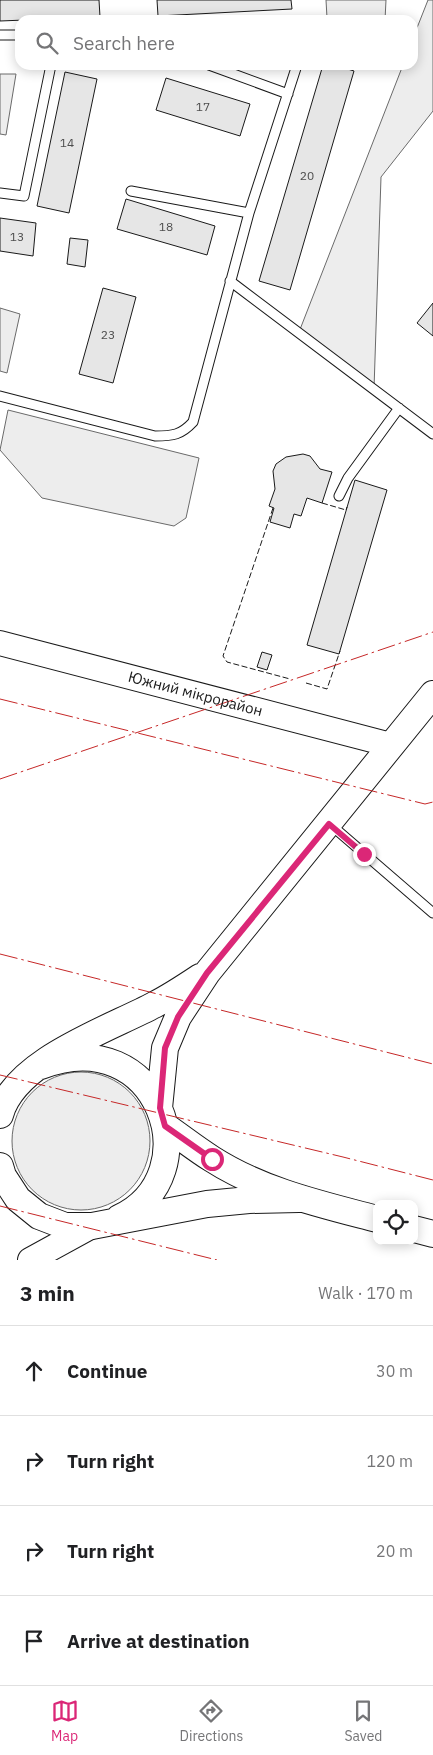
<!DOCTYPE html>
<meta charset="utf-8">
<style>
:root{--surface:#fff;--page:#f6f6f6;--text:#202124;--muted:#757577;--line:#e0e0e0;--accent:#db2777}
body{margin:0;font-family:"IBM Plex Sans",sans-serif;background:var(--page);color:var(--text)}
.controls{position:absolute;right:15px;bottom:15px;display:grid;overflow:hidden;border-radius:10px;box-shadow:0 2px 12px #0003}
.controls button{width:45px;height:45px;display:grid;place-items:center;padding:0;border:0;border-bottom:1px solid var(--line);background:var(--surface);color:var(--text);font:25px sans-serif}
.stop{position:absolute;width:15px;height:15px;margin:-11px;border:4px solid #db2777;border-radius:50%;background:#fff}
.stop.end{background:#db2777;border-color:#fff;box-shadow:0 1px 5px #0008}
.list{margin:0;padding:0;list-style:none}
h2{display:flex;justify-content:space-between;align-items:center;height:65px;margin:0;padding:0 20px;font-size:21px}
h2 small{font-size:16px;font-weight:400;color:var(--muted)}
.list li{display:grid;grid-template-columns:32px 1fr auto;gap:15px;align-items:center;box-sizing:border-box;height:90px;padding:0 20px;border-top:1px solid var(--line)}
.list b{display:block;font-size:19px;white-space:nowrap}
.list em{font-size:16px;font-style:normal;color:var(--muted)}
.icon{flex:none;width:28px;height:28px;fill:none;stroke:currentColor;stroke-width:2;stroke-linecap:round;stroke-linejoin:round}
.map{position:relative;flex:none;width:433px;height:1260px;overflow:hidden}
.search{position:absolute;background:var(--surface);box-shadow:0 2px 12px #0003;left:15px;right:15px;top:15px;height:55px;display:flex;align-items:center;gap:12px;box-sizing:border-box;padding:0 18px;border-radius:15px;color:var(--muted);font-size:19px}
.sheet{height:425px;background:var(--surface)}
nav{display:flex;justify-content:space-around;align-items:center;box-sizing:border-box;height:70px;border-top:1px solid var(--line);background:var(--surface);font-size:14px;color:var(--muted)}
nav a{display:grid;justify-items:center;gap:2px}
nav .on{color:var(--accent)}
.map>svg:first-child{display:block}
.built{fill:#ededed;stroke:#6a6a6a}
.building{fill:#e6e6e6;stroke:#1a1a1a}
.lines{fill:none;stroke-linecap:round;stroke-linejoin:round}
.lane-casing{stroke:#1a1a1a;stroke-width:11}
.secondary-casing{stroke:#1a1a1a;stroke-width:26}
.primary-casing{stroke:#1a1a1a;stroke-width:28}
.lane{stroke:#fff;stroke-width:9}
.secondary{stroke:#fff;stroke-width:24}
.primary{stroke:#fff;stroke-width:26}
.fence{stroke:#1a1a1a;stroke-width:1;stroke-dasharray:6 2.5;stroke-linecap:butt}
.power{stroke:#c62828;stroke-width:1;stroke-dasharray:18 4 2.5 4;stroke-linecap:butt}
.route{stroke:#db2777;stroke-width:6}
.labels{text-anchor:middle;stroke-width:4;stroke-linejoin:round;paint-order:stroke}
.number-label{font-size:12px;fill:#4d4d4d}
.street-label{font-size:15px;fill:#1a1a1a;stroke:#fff}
</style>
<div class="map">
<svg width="433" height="1260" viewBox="0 0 433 1260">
<rect width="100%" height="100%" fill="#fff"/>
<!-- built -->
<path class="built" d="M326,0h60l-1,20 -58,-2z
M428,0h5v111l-52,66 -7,212 -75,-57 104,-267h10v-27z
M0,74h16l-10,61 -6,-1z
M0,308l20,6 -13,59 -7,-2z
M8,410l191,48 -13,60 -12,8 -132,-28 -42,-48z
M12 1141a69 69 0 1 1 138 0a69 69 0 1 1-138 0Z"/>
<!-- building -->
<path class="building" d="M0,0h99l1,17 -100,4z
M157,0h134l1,9 -134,7z
M323,65h12l19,6 -64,219 -31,-9z
M65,72l32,7 -28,134 -32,-7z
M166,78l84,26 -10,32 -84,-26z
M126,199l89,27 -8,29 -90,-26z
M0,218l36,5 -3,33 -33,-5z
M70,238l18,2 -3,27 -18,-3z
M103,288l33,9 -23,86 -34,-9z
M433,303v33l-16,-13z
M303,454l7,2 10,13 12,3 -10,31 -15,-5 -6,18 -7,-2 -4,14 -20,-6 4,-14 -5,-2 6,-17 -2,-18 3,-7 10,-7z
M355,480l32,10 -48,164 -32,-9z
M262,652l10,3 -5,15 -10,-3z"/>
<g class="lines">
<defs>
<path id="lane" d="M0,35h20
M209,65l79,29
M131,191l118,22
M0,193l24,3 27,-131
M230,281l203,153
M0,396l155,40c18,0 26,-1 38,-14l56,-209 48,-148
M339,496l9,-18 51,-70
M331,825l102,88"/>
<g id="secondary">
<path id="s1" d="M0,643l391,102"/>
<path d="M30,1260l62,-34"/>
</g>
<path id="primary" d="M41,1066c118,-46 171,109 78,152
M159,1108l6,-60 13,-31 29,-44 226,-279
M0,1115c14,-54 109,-86 154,-110 16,-8 31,-18 46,-28
M165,1126c16,11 31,23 47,33 50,32 108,45 165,60
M0,1166l3,10 15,23 21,17 26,10h27l115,-22 42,-4 50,-1
M414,1229l19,5"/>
</defs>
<!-- lane casing -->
<use href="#lane" class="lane-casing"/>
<!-- secondary casing -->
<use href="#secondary" class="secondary-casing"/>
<!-- primary casing -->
<use href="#primary" class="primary-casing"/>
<!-- lane -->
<use href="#lane" class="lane"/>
<!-- secondary -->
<use href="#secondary" class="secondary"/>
<!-- primary -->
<use href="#primary" class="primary"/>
<!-- fence -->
<path class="fence" d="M322,503l24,7 1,-3
M273,508l-50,148 4,6 63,17
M306,683l21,6 13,-38"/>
<!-- power -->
<path class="power" d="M0,699l425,105 8,-2
M0,779l433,-147
M0,954l433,110
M0,1075l343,82 90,23
M0,1206l217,54"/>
</g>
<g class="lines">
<!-- route -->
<path class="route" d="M212,1159l-47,-33 -5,-18 5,-60 13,-31 29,-44 122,-149 35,30"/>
</g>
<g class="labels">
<!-- number labels -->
<g class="number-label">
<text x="203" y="111">17</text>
<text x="67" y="147">14</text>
<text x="307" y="180">20</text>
<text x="166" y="231">18</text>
<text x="17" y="241">13</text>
<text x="108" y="339">23</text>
</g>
<!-- street labels -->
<g class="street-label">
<text dy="5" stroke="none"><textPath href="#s1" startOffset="202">Южний мікрорайон</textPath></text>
</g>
</g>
</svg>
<div class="controls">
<button><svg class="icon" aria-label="locate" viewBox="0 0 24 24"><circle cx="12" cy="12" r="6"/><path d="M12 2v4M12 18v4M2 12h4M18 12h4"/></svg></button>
</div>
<div class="stop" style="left:212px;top:1159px"></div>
<div class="stop end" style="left:364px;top:854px"></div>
<div class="search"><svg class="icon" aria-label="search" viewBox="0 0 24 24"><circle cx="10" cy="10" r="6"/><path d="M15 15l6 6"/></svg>Search here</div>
</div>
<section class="sheet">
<h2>3 min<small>Walk · 170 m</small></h2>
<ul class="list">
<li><svg class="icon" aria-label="ahead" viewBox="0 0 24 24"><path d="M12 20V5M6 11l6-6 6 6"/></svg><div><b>Continue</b></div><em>30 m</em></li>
<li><svg class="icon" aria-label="right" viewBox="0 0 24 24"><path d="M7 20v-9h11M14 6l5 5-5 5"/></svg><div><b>Turn right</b></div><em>120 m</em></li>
<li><svg class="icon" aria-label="right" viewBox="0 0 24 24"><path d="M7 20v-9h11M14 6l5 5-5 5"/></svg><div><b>Turn right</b></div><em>20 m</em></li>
<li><svg class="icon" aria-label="arrive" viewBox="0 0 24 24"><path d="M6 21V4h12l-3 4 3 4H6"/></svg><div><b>Arrive at destination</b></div></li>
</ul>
</section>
<nav>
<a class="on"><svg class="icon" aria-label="map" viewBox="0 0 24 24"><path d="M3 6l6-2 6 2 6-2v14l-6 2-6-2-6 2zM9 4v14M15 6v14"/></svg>Map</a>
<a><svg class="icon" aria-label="directions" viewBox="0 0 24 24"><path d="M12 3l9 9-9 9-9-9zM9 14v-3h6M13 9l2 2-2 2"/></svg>Directions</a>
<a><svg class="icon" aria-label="saved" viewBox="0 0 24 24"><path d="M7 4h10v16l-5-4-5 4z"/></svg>Saved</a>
</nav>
